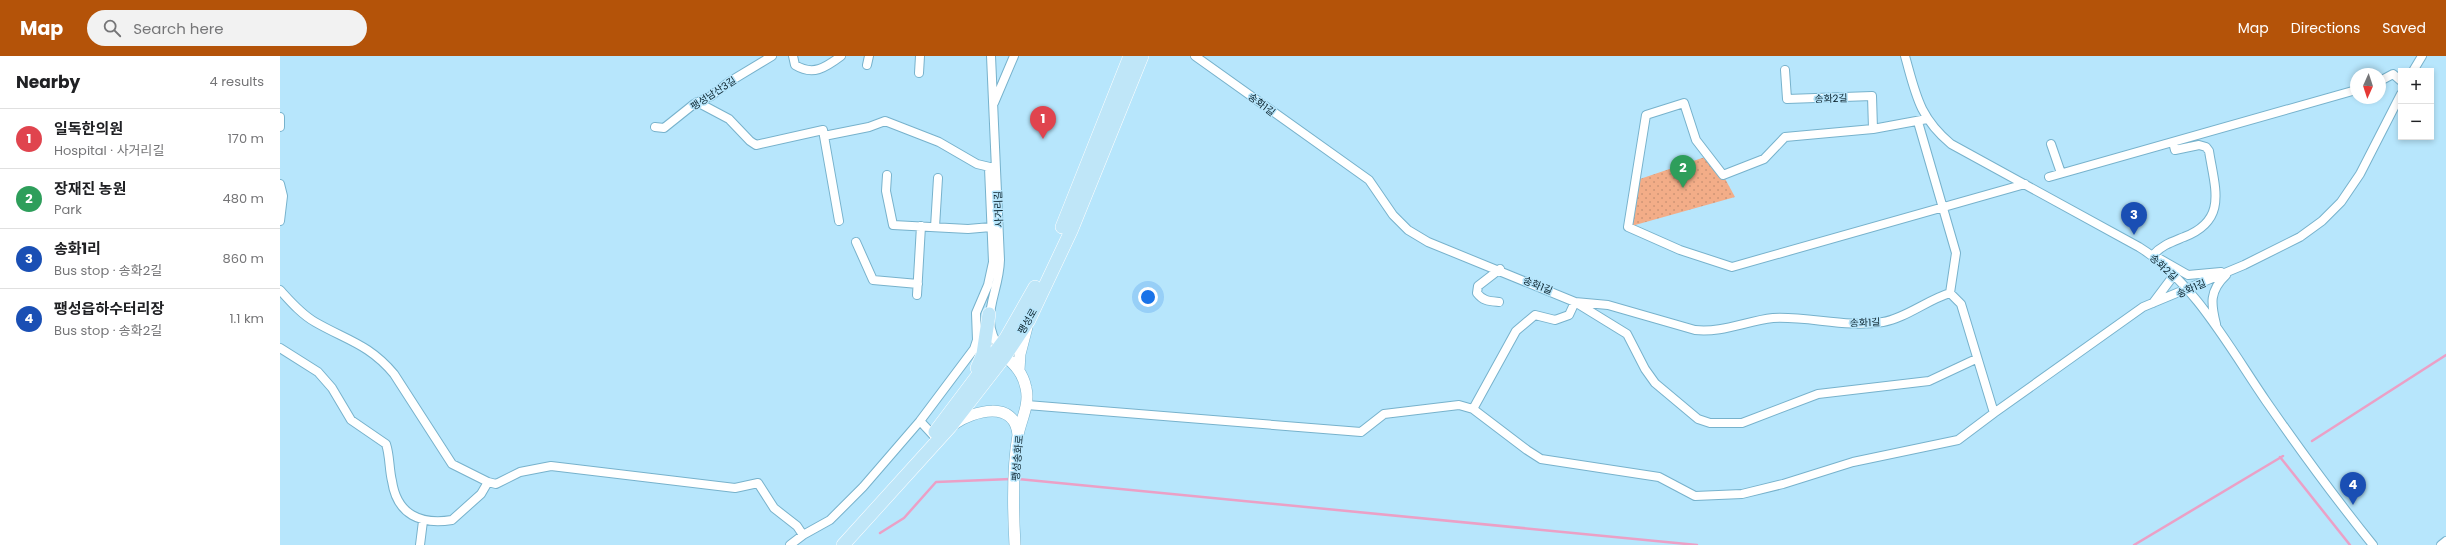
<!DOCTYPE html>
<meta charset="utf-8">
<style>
:root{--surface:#fff;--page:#f2f2f2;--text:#202124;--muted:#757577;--line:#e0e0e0;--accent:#b45309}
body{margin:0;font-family:Poppins,"Noto Sans KR",sans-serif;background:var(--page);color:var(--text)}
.controls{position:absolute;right:12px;top:12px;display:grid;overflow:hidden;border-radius:0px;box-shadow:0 2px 6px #0003}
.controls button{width:36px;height:36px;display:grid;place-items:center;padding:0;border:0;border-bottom:1px solid var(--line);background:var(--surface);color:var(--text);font:20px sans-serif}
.compass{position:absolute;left:2070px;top:12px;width:36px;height:36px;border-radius:50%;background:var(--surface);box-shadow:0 2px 6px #0003;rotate:183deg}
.you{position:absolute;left:868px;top:241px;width:14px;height:14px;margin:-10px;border:3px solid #fff;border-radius:50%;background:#1a73e8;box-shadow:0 0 0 6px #1a73e833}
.badge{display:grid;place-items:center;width:26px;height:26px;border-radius:50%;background:var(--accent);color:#fff;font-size:13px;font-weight:700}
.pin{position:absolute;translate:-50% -33px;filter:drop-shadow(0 1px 2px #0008)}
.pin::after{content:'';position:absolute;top:21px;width:14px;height:12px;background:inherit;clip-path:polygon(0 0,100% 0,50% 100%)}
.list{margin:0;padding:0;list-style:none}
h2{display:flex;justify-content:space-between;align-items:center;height:52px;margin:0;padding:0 16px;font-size:17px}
h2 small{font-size:13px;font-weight:400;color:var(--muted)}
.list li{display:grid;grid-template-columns:26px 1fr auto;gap:12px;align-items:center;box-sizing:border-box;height:60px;padding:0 16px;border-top:1px solid var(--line)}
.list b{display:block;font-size:15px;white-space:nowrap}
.list p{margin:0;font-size:13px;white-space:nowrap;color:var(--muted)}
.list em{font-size:13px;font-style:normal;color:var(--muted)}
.icon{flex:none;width:22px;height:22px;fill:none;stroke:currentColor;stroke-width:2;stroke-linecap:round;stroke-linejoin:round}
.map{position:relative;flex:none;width:2166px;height:489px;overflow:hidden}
header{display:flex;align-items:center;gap:24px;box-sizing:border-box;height:56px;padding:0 20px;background:var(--accent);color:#fff}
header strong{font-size:19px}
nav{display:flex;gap:22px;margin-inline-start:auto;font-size:14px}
.search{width:280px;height:36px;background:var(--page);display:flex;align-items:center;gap:10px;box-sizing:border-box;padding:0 14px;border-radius:22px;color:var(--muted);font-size:15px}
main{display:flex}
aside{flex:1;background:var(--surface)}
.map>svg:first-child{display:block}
.park{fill:url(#park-dots)}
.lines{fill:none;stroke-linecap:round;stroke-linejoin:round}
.stream{stroke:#eba0c6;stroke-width:2.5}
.minor-casing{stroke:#77b2cc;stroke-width:10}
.tertiary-casing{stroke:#77b2cc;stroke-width:12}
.primary-casing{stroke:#fff;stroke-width:14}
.minor{stroke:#fff;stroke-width:8}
.tertiary{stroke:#fff;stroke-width:11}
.primary{stroke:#bfe6f8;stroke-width:13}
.labels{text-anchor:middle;stroke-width:3;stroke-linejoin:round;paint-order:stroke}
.street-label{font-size:10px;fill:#0a222c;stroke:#b7e6fc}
</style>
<header>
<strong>Map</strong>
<div class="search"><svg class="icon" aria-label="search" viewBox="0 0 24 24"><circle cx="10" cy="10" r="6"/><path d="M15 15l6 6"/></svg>Search here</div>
<nav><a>Map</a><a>Directions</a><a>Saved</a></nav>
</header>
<main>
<aside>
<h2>Nearby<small>4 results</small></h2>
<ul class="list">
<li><span class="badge" style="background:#e0444e">1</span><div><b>일독한의원</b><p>Hospital · 사거리길</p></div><em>170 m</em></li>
<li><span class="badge" style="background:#2e9e5b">2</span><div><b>장재진 농원</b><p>Park</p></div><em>480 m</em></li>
<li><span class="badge" style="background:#1a4fb4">3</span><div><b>송화1리</b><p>Bus stop · 송화2길</p></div><em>860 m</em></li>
<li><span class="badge" style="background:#1a4fb4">4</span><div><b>팽성읍하수터리장</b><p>Bus stop · 송화2길</p></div><em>1.1 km</em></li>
</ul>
</aside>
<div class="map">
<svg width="2166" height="489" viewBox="0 0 2166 489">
<defs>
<pattern id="park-dots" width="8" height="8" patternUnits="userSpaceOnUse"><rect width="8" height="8" fill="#f3ad88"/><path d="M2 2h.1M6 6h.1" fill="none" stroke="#cf9576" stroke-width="1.8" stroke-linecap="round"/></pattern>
</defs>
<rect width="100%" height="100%" fill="#b7e6fc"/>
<!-- park -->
<path class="park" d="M1428,100l15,19 12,22 -107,30 9,-47z"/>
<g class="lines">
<!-- stream -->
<path class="stream" d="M2032,385l134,-86
M2000,401l70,88
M738,423l679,66
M600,477l24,-15 32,-36 75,-3
M1854,489l149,-89"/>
<defs>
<path id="minor" d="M513,0l2,9c18,11 30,3 46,-9
M711,0l9,204c-1,36 -23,57 1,90
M915,0l174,124 24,35 15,15 20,12 147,60 33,3 87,25c27,3 51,-9 78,-12 36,-2 73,10 110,4 23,-4 44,-22 67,-29l11,11 33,109 149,-106 101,-42 56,-28 22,-16 19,-19 19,-28 41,-80
M1625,0c11,39 14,61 46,88l188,103c54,33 92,103 127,154 34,49 69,97 107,144
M587,9l2,-9
M1505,14l2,29 85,-3 1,33
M2133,15l9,-15
M639,17l1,-17
M2100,25l13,-7 8,7
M417,46l32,17 21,22 6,4 67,-15 1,6
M714,47l20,-47
M0,61v10
M1647,63l-54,10 -88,8 -21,22 -41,16 -27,-35 -12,-37 -38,12 -18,112 52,23 52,17 293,-83
M1638,66l38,131 -6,40
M375,71l9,1 30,-24 17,-8 18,-14 43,-26
M1893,86l2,8 24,-5 7,2 3,4c6,38 19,69 -25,86 -12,5 -22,8 -31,18l35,20 33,-3
M1771,88l10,29
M607,119l-1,16 7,34 75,4 23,-2
M1769,121l307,-87
M0,128l3,12 -3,25
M559,165l-15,-85 45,-9 16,-6 54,21 38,22 17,4
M655,171l3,-49
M576,186l17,38 45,4
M0,234c10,11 21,24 35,32 31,18 54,22 79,52l58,90 36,18
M637,239l4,-69
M1219,246c-10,-1 -16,-1 -22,-9l1,-7 22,-17
M1873,247l21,-28
M1936,268c-5,-20 -7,-33 10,-49
M0,292l38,24 14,16 19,32 35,24c4,12 3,25 6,37 5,34 29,44 60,39l29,-26 7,-12 8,2 24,-12 31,-6 184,22 23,-5 16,25 23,18 6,9
M747,349l334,27 23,-18 75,-9 14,4 54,41 14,9 118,18 36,19 47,-2 41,-10 70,-22 105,-22 36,-27
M1193,353l43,-78 19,-16 20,5 14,-5 6,-13 52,32 18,35 10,14 43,36 12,4h32l76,-29 111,-13 47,-22
M640,365l13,14
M140,489l3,-24
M510,489l13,-10 27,-15 33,-33 57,-66 54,-72 3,-9 -1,-27 12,-28 5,-23 -4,-94
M2161,489l5,-4"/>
<path id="tertiary" d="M725,300c10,9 18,17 21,32 4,17 -5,31 -8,47 -6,34 -5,75 -3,110
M739,314l1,-16 7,-27
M674,368c19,-13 61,-25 64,11"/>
<path id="primary" d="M782,171l68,-171
M697,312l6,-14 6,-40
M655,376l71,-94 29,-51
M563,489l107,-118 55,-71 24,-36 42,-89 71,-175"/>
</defs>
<!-- minor casing -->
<use href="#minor" class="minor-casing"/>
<!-- tertiary casing -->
<use href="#tertiary" class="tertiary-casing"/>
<!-- primary casing -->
<use href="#primary" class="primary-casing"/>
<!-- minor -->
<use href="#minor" class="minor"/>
<!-- tertiary -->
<use href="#tertiary" class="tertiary"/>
<!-- primary -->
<use href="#primary" class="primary"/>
</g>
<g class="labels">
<!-- street labels -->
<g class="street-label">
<text transform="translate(433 37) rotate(-33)" y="4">팽성남산3길</text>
<text transform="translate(1551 42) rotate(-2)" y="4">송화2길</text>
<text transform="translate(982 48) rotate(37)" y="4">송화1길</text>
<text transform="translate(718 153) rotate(-92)" y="4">사거리길</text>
<text transform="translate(1884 211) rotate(43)" y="4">송화2길</text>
<text transform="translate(1258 229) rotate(23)" y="4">송화1길</text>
<text transform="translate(1911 232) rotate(-23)" y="4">송화1길</text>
<text transform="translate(747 265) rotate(-60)" y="4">팽성로</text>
<text transform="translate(1585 266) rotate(-2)" y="4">송화1길</text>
<text transform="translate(737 402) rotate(-85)" y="4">팽성송화로</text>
</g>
</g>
</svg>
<div class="controls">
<button>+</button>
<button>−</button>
</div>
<svg class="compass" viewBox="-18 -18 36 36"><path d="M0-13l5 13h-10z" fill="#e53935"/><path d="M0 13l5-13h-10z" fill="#757577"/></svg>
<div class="you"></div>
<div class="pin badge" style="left:763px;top:83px;background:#e0444e">1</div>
<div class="pin badge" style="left:1403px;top:132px;background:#2e9e5b">2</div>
<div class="pin badge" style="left:1854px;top:179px;background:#1a4fb4">3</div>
<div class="pin badge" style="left:2073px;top:449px;background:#1a4fb4">4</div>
</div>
</main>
